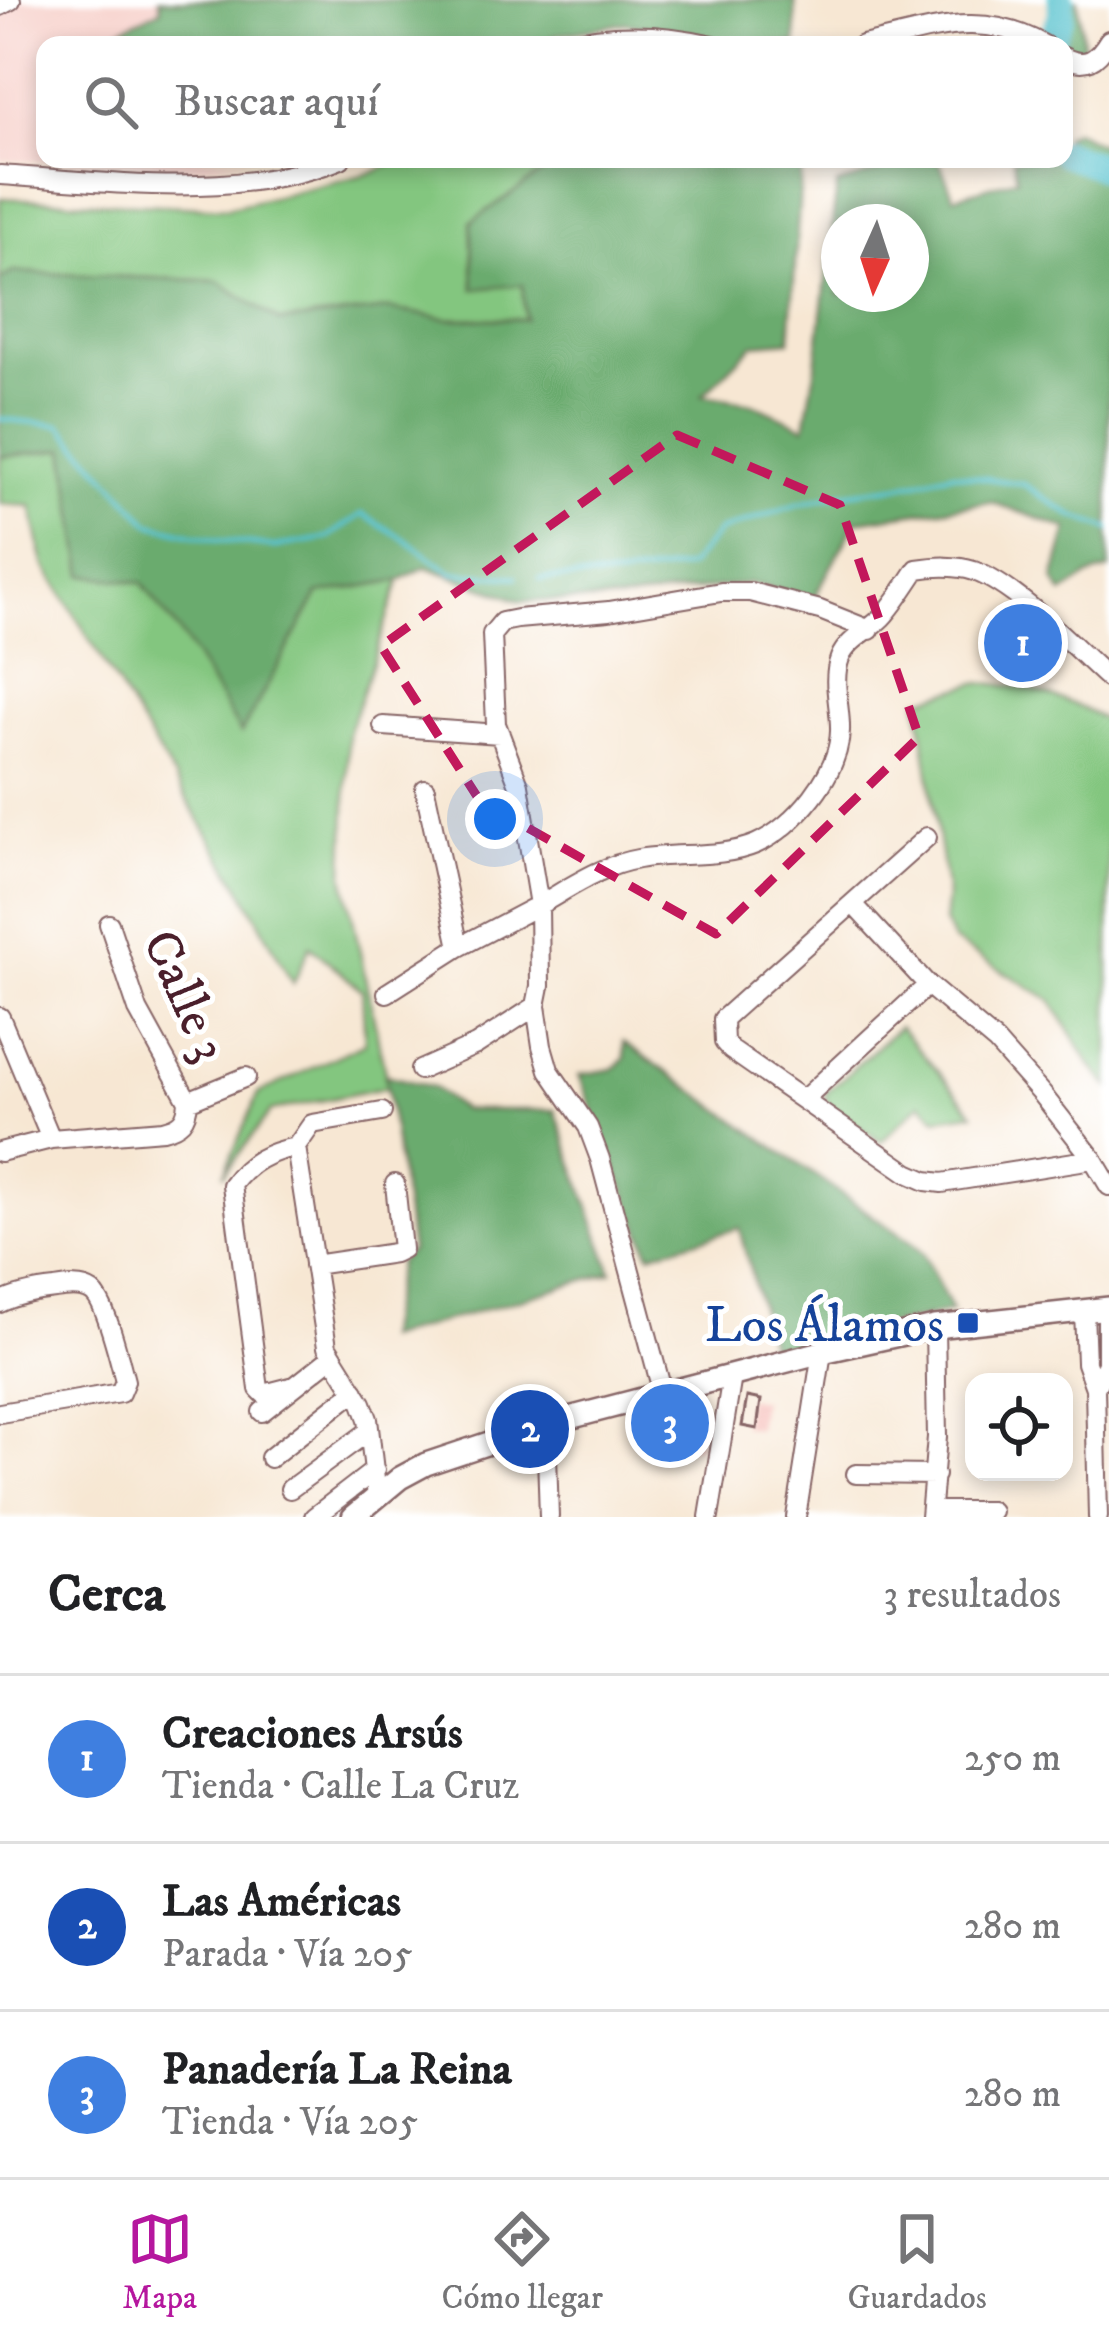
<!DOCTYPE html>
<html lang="es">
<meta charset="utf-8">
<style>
:root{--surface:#fff;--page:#f2f2f2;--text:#202124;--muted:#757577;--line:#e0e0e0;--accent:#b5179e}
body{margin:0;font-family:"IM FELL DW Pica",serif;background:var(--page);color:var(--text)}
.controls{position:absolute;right:36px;bottom:36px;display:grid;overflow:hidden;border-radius:24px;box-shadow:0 6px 18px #0003}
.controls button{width:108px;height:108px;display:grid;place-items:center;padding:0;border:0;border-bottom:3px solid var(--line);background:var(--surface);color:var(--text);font:60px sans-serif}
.compass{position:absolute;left:821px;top:204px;width:108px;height:108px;border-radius:50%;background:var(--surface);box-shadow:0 6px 18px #0003;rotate:183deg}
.you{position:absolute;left:495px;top:819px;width:42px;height:42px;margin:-30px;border:9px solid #fff;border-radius:50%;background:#1a73e8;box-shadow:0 0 0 18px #1a73e833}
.badge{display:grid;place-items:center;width:78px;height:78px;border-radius:50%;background:var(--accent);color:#fff;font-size:39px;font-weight:700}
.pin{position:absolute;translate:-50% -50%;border:6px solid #fff;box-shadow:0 3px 12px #0006}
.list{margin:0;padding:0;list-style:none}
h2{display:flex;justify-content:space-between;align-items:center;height:156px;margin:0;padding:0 48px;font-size:51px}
h2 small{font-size:39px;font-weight:400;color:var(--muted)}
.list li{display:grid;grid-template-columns:78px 1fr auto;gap:36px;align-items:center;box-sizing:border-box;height:168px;padding:0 48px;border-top:3px solid var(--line)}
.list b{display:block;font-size:45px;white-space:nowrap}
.list p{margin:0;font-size:39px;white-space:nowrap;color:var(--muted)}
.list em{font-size:39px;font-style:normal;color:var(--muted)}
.icon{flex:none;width:66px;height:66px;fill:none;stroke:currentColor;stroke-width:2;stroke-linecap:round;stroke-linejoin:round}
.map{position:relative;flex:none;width:1109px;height:1517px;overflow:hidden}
.search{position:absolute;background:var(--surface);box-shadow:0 6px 18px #0003;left:36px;right:36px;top:36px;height:132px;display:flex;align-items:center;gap:30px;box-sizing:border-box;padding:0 42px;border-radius:24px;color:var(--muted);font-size:45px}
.sheet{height:660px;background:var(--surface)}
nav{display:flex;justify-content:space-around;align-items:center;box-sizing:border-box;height:168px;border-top:3px solid var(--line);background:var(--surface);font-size:33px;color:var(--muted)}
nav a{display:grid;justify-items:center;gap:6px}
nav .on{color:var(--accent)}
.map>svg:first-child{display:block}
.built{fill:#f7d0ca}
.green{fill:#83c67f;stroke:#667255;stroke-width:3}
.forest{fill:#6aab6e;stroke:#5a654c;stroke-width:3;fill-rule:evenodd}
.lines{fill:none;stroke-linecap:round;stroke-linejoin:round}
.stream{stroke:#54c1cd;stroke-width:4.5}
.river{stroke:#54c1cd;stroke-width:27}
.building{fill:#f4aca6}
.minor-casing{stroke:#876566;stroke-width:22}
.major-casing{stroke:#876566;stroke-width:26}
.minor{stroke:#fff;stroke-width:18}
.major{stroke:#fff;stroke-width:21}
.marked{fill:none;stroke:#c2185b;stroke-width:9;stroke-dasharray:24 15;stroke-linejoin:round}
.transit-dot{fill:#1a4fb4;stroke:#fff;stroke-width:4.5}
.labels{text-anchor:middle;stroke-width:10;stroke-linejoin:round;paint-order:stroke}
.street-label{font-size:51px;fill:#4a1f2b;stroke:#fff}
.transit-label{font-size:51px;fill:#164399;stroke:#fff;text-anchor:end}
</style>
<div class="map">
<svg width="1109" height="1517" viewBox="0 0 1109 1517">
<rect width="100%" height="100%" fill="#fff"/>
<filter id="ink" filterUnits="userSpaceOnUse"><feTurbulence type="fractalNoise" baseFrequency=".00833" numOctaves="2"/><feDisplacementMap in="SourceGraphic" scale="24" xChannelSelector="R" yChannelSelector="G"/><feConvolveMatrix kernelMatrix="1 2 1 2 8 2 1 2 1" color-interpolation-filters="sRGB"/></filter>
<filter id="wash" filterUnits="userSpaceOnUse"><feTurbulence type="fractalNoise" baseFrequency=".004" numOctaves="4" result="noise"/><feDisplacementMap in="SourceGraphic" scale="48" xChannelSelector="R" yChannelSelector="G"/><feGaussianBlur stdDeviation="2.7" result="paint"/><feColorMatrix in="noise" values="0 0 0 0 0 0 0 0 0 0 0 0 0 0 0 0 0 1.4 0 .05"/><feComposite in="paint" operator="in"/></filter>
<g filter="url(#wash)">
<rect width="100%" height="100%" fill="#f7e7d3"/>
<!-- built -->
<path class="built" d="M0,0h347l-1,45h-301v114h205l-56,9 -194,-8z"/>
<!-- green -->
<path class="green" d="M399,159h134l14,11 -24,114 3,35h-78l-59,-10 -109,13 -63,-41 -204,-9 -13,8v-82l227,10 148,-36z
M65,449l19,126 58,7 43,58 56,92 77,-139 82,-13 -52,154 -4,141 44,212 -117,24 -48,64 36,-82 106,-50 -3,-53 -52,-44 -17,38 -48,-89 -201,-331 -13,-58 -31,-2v-47z
M976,683c49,1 91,14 133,40v364l-17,-20 -41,-67 -98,-59 -9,-19 3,-27 -29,-195z
M899,1027l75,86 -37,5 -16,-15 -40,39 -54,-37 -2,-11z"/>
<!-- forest -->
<path class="forest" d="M159,0h636l1,44 -60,-1 -110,-20 -70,12 -18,10h-406l-13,-15 42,-21z
M1056,0h22l7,60 -21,-5v-10h-6z
M1074,130l32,17 3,-2v425l-20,6 -26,18 -9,-14 14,-51 -77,-27 -135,19 -43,79 -63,-17 -133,18h-96l-95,-34 -26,13 -82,14 -77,139 -56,-93 -43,-57 -58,-8 -19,-126 -65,8v-177l13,-8 205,9 62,41 109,-13 59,10h77l-3,-34 -48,4 -3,-67 75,-52 -13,-11h269l-12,182 -36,3 -51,51 49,8 53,24 11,-62 21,-180 55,-18 46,-8 16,38 63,-19 -4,-19h51v-23zM839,222h72v72h-72z
M624,1042l286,200 13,12 29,57 -180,41 -33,-124 -89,26 -71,-179 34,-6 12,-10z
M385,1075l48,12 29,23h93l57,162 -228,67 14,-77 13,-12z"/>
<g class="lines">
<!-- stream -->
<path class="stream" d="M0,419l60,6 90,99 66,16 58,7 53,-9 35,-24 41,24 49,35 64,4
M540,579l78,-2 71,-10 30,-36 76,-26 50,-12 54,-7 53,-13 71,11 48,31 38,14"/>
<!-- river -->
<path class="river" d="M1049,45l12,-29v-16
M1064,153l45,17"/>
</g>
<g id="blocks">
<!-- building -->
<path class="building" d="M747,1397l14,3 -4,29 -15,-3z
M698,1405v42l-40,-2 -2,-29z"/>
</g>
</g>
<g filter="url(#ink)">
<use href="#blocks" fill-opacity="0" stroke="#876566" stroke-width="3"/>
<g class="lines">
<defs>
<path id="minor" d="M0,6l11,-6
M560,45c51,-14 101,-12 153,0
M862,45c67,-14 118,-37 182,0
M1064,57c22,11 33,3 45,-17
M0,175c109,7 238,26 341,-16
M383,726l117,8
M425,789l34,158
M927,837l-204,182 1,23 7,8 177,123 18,8 16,2 151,-24
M854,905l74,80 68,57 46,52 51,65 16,27
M109,924l29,86 50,91
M387,993l72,-46 80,-42 -20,-120 -23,-61 -4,-90 10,-12 15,-3 92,-8 112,-19h29l70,18 50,20
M0,1017l51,122
M420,1070l56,-25 60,-39
M803,1100l125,-115
M296,1147l31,200 35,56 6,16 9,78
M296,1147l16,-23 70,-12
M0,1152l51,-13 112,-9c17,-4 24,-10 25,-29l58,-24
M314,1265l80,-12 8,-4 -7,-65
M0,1303c18,-9 36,-12 55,-14 12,-2 27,-4 37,3 14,10 28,70 33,89l-5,12 -120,20
M1084,1311l2,52 9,25 3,129
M295,1386l-31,8 -5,-5 -27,-204c17,-23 36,-33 64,-38
M1095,1388l12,-24v-55
M663,1394l-63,-235 -12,-32 -39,-57 -7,-24 -6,-40 4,-20 -1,-81c32,-18 63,-40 99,-46 39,-7 82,0 118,-15 39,-17 83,-71 84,-113 1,-23 -9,-50 0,-73 8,-20 32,-28 45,-44 12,-14 22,-30 32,-45 20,-3 38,-4 57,2 44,16 99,76 135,108
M262,1412l70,-55
M546,1424l3,93
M270,1458l85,-67
M856,1474l79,1
M290,1489l79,-58
M931,1511h60
M314,1517l61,-47
M709,1517l23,-141
M796,1517l26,-165
M930,1517l7,-80 -2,-110"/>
<path id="major" d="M353,1517l47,-39 26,-14 120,-40 276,-72 113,-25 174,-19"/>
</defs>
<!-- minor casing -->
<use href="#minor" class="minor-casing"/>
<!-- major casing -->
<use href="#major" class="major-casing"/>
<!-- minor -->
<use href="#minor" class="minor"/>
<!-- major -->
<use href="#major" class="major"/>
</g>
</g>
<!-- marked area -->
<path class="marked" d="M677,435l163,70 79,232 -203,197 -236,-133 -99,-155z"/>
<!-- markers -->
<rect class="transit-dot" x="956" y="1311" width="24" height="24" rx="6"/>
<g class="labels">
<!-- street labels -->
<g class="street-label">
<text transform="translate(187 995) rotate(66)" y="18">Calle 3</text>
</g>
<!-- transit labels -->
<g class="transit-label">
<text x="944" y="1341">Los Álamos</text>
</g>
</g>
</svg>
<div class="controls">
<button><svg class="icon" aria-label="locate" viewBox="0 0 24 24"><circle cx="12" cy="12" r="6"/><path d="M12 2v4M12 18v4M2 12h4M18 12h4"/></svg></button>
</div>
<svg class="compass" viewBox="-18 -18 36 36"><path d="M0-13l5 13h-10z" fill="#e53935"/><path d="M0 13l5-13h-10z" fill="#757577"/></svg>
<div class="you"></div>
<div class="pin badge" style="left:1023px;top:643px;background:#3f7fe0">1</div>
<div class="pin badge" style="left:530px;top:1429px;background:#1a4fb4">2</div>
<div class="pin badge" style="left:670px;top:1423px;background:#3f7fe0">3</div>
<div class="search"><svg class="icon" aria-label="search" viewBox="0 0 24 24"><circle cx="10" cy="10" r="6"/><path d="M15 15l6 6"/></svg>Buscar aquí</div>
</div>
<section class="sheet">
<h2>Cerca<small>3 resultados</small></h2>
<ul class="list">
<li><span class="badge" style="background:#3f7fe0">1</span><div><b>Creaciones Arsús</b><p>Tienda · Calle La Cruz</p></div><em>250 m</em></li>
<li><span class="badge" style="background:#1a4fb4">2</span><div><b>Las Américas</b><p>Parada · Vía 205</p></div><em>280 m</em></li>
<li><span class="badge" style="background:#3f7fe0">3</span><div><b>Panadería La Reina</b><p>Tienda · Vía 205</p></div><em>280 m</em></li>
</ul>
</section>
<nav>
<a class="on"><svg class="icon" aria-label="map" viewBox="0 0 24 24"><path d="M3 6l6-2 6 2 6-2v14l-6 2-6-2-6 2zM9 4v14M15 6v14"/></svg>Mapa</a>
<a><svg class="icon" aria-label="directions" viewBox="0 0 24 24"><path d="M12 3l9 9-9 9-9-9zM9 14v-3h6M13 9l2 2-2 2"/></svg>Cómo llegar</a>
<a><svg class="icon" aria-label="saved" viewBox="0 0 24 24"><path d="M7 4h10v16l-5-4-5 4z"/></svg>Guardados</a>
</nav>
